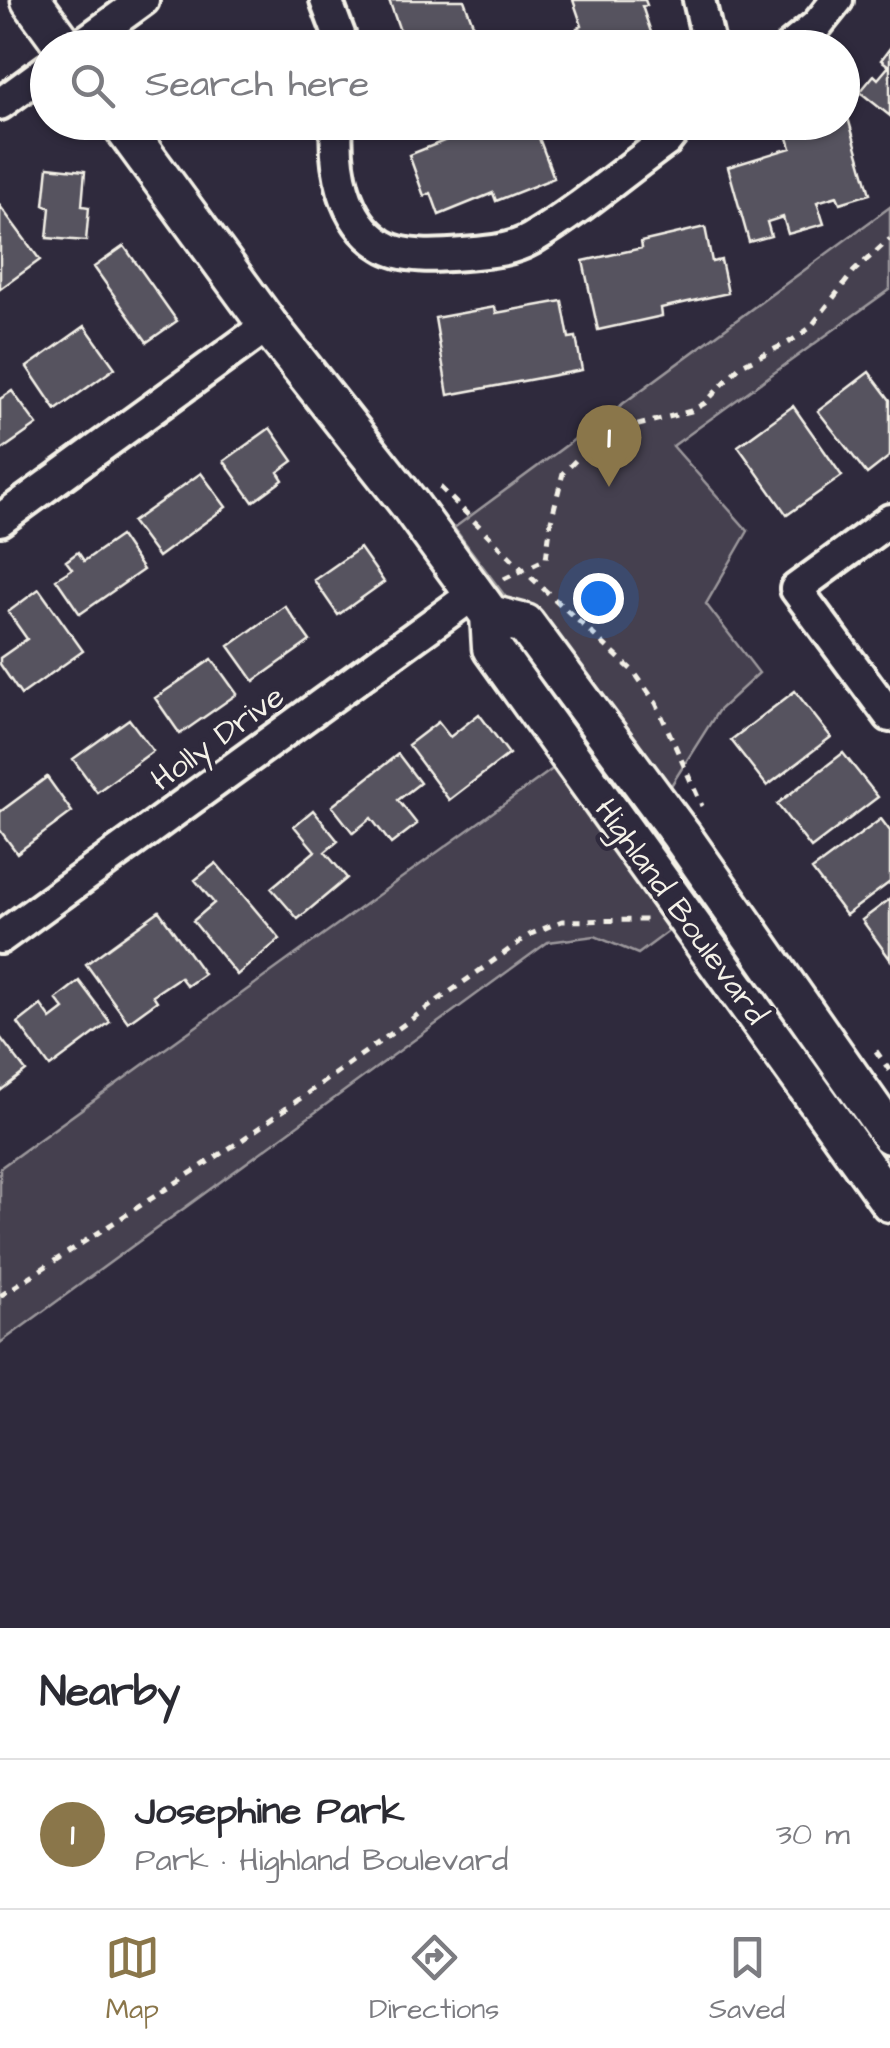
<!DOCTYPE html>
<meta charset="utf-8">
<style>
:root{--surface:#fff;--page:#f2f2f3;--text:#2b2b33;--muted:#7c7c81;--line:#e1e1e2;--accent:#8a764a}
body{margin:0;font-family:"Architects Daughter",sans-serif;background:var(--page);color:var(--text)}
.you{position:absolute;left:598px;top:598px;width:35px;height:35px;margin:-25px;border:8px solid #fff;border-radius:50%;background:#1a73e8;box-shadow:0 0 0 15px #1a73e833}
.badge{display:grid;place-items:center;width:65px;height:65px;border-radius:50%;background:var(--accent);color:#fff;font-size:32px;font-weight:700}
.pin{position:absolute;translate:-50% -82px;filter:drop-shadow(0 2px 5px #0008)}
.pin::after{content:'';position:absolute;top:52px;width:35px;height:30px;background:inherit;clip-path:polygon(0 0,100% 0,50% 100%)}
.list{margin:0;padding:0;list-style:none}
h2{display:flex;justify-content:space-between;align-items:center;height:130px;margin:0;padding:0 40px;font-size:42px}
h2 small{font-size:32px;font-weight:400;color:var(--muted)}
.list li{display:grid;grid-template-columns:65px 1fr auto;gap:30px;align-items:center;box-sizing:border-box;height:150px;padding:0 40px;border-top:2px solid var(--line)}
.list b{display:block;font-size:38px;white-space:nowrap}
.list p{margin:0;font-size:32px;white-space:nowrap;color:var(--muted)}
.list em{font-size:32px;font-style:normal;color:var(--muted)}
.icon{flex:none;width:55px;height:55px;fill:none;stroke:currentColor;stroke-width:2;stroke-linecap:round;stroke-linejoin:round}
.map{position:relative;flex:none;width:890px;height:1628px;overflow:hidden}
.search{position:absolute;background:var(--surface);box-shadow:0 2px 8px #0004;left:30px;right:30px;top:30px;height:110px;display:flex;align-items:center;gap:25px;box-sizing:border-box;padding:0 35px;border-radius:55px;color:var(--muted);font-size:38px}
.sheet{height:280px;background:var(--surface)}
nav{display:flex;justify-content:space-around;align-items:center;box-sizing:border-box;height:140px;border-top:2px solid var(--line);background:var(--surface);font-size:28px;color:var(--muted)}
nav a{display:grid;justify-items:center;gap:5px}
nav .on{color:var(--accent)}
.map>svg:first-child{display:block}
.green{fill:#454050;stroke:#9c989c;stroke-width:2.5}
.building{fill:#56525f;stroke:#f4f1e8;stroke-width:2.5}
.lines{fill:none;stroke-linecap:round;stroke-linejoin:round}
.minor-casing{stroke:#f4f1e8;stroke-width:38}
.major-casing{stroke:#f4f1e8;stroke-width:45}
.path{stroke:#f4f1e8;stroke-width:5;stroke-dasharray:8 8;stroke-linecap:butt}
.minor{stroke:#2f2a3d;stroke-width:30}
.major{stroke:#2f2a3d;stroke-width:38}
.labels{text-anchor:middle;stroke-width:9;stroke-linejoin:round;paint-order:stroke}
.street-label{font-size:32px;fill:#f4f1e8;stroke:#2f2a3d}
</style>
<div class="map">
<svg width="890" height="1628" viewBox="0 0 890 1628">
<rect width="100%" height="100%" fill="#2f2a3d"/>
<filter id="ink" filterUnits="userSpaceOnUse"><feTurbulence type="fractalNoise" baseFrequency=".01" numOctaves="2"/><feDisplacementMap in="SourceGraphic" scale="20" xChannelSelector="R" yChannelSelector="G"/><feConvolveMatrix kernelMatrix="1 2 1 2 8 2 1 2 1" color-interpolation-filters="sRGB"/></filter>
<g filter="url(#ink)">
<!-- green -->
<path class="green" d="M890,207v82l-217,157 75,85 -42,73 53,69 -41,38 -58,92 -206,-275z
M554,768l115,163 -31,23 -43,-18 -47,6 -548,401v-175z"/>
<!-- building -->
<path class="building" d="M389,0h75l18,48h-76z
M573,0h72l2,5 -5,1 11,32 -4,3 2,7h-67l-7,-20 5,-2z
M890,48v68l-30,-24 14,-17 4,4 11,-13 -8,-6z
M846,111l24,83 -30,9 -3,-7 -20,6 7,22 -36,10 -5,-17 -16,5 4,14 -22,6 -21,-75 63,-19 -6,-21 17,-5h10l1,5 29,-5v-10z
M491,122h42l21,56 -58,23 -3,-8 -54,22 -8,-22 -7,3 -15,-41z
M48,167l37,4 -3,35 7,1 -3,34 -39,-3 3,-30 -6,-3z
M0,206l40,54 -40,29z
M705,227l7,35 9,-2 7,33 -67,15 1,8 -64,14 -15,-69 59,-13 -1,-6z
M124,246l53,75 -30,21 -53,-75z
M562,301l7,37 7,-1 6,33 -134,25 -13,-77 60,-11 1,6z
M85,326l30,42 -59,42 -29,-43z
M869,372l21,28v56l-23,18 -49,-63z
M12,391l25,34 -37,26v-52z
M793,406l49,70 -55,39 -49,-69z
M270,428l23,33 -15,11 5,8 -30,22 -29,-41z
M201,473l25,34 -68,50 -26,-35z
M120,536l23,34 -63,44 -24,-35 16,-10 -6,-8 12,-9 6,9z
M360,548l24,34 -46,33 -24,-35z
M39,589l44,62 -62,44 -21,-31v-6l27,-19 -19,-27z
M285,606l25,35 -56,40 -25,-35z
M212,659l25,35 -57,40 -25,-36z
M795,691l36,46 -64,49 -36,-46z
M479,714l30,40 -60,46 -41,-55 30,-23 12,15z
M129,719l24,32 -56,41 -24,-33z
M843,753l35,44 -67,51 -34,-44z
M398,754l22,29 -22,17 19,24 -26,20 -20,-26 -18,15 -21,-27z
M47,777l25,35 -55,41 -17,-23v-18z
M313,810l25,31 -13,11 22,26 -49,41 -27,-31 44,-37 -21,-25z
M881,819l9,12v51l-44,33 -34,-45z
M216,863l64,76 -43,36 -44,-54 21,-18 -19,-23z
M890,899v60l-28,-39z
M159,911l45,63 -17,12 -7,-9 -27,18 4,6 -29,21 -42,-58z
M79,981l31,41 -60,45 -32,-44 23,-18 10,14 13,-10 -8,-10z
M0,1037l26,34 -26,20z"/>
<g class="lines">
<defs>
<path id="minor" d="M326,0l18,48
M699,0l11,48
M77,48l66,-48
M789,48l28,-23 20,-25
M0,104l48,-35
M337,122c-3,43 5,98 45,123 21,14 58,11 82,9 23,-2 46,-3 67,-15 47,-28 91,-66 135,-98l15,-19
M0,520l268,-195
M890,520l-94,69 94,127
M0,938l475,-345"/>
<path id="major" d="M31,0l35,48
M120,122l148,203 142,180 80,110 2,33 398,554
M490,615l35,9 156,211 209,299"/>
</defs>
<!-- minor casing -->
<use href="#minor" class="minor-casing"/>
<!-- major casing -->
<use href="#major" class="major-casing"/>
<!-- path -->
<path class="path" d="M440,487l83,83 111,102 22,31 46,103
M504,579l42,-20 5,-38 12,-48 22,-22 46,-24 60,-16 14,-8 35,-37 51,-25 19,-13 44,-57 36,-32
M876,1051l14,20
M0,1296l239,-154 292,-208 31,-13 86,-1"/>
<!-- minor -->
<use href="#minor" class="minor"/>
<!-- major -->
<use href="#major" class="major"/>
</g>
</g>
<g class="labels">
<!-- street labels -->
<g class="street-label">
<text transform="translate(217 737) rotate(-36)" y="11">Holly Drive</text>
<text transform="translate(682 911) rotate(54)" y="11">Highland Boulevard</text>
</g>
</g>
</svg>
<div class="you"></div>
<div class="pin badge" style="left:609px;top:487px">1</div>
<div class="search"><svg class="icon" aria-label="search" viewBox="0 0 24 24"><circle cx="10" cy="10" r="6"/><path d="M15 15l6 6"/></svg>Search here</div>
</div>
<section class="sheet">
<h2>Nearby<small></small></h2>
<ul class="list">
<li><span class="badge">1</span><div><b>Josephine Park</b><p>Park · Highland Boulevard</p></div><em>30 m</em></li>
</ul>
</section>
<nav>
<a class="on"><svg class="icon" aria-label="map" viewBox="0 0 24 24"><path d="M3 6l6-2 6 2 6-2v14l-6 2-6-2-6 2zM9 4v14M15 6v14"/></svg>Map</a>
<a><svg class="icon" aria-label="directions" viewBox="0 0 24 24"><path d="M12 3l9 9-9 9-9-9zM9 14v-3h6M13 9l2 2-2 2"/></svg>Directions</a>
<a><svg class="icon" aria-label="saved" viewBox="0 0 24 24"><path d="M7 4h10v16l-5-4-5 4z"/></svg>Saved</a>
</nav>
